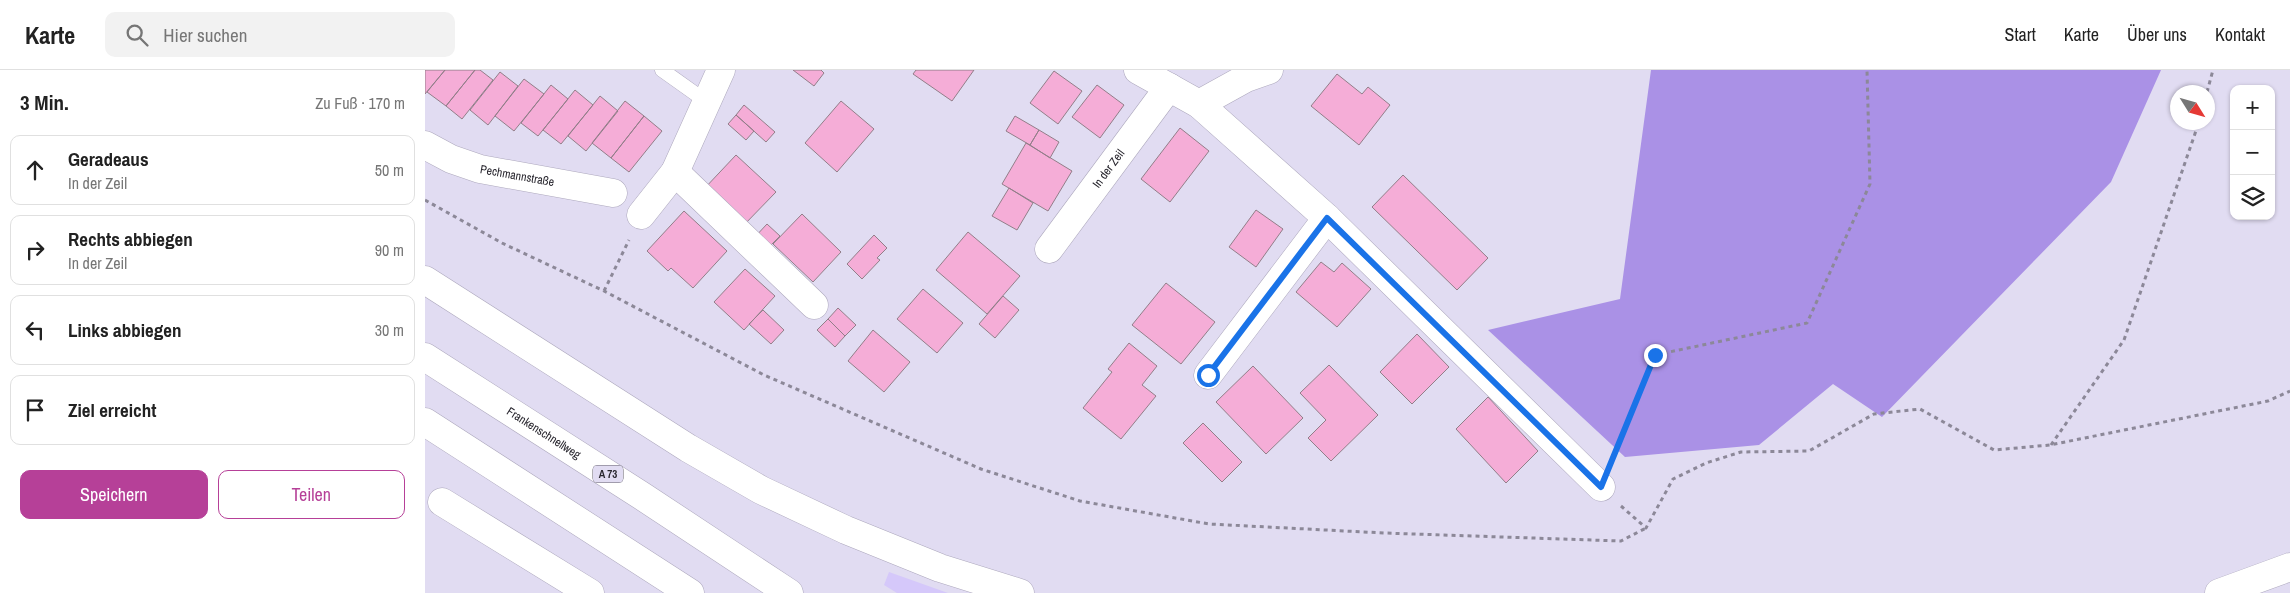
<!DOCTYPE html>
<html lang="de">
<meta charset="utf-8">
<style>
:root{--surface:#fff;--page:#f2f2f2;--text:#222;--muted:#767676;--line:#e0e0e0;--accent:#b64098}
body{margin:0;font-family:"Archivo Narrow",sans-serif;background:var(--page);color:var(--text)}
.controls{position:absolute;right:15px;top:15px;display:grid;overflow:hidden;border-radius:10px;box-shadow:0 1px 4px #0004}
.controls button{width:45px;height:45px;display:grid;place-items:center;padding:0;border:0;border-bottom:1px solid var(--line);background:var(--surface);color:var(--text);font:25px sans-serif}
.compass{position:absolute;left:1745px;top:15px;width:45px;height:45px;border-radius:50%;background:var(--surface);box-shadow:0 1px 4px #0004;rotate:127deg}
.stop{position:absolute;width:15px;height:15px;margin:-11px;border:4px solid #1a73e8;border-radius:50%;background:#fff}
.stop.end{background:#1a73e8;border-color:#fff;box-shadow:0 1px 5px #0008}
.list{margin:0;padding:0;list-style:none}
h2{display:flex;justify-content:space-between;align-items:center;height:65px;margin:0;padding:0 20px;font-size:21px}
h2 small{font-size:16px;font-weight:400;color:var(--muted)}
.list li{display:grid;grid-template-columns:32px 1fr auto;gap:15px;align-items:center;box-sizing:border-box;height:70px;margin:0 10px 10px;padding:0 10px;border:1px solid var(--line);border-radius:10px}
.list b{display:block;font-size:19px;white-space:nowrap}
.list p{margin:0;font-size:16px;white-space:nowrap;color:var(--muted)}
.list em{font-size:16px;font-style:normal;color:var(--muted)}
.actions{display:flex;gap:10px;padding:15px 20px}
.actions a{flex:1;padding:11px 0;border:1px solid var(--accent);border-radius:10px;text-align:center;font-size:18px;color:var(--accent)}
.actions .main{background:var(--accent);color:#fff}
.icon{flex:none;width:28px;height:28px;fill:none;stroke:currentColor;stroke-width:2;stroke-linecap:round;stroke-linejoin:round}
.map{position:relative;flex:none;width:1865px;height:523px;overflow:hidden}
header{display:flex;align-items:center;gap:30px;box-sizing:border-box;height:70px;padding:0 25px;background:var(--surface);border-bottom:1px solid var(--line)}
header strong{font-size:24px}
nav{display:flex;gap:28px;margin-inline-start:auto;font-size:18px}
.search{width:350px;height:45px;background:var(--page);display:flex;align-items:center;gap:12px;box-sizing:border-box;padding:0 18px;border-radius:10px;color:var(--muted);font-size:19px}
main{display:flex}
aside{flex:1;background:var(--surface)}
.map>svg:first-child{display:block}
.green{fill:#d5c8fa}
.forest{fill:#aa91e6}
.building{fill:#f5add7;stroke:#927e89}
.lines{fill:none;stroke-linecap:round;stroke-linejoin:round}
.service-casing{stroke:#ada8bd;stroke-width:15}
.minor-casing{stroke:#ada8bd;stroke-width:29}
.motorway-casing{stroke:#ada8bd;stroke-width:29}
.path{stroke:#8c8898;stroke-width:3;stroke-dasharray:4 4;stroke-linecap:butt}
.service{stroke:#fff;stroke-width:14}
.minor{stroke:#fff;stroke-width:28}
.motorway{stroke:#fff;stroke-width:28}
.route{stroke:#1a73e8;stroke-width:6}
.labels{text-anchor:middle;stroke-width:4;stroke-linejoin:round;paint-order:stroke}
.shield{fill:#e1dcf2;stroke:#605d69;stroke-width:1}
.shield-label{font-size:11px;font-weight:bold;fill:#28262e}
.street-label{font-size:12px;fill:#28262e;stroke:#e1dcf2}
</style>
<header>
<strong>Karte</strong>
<div class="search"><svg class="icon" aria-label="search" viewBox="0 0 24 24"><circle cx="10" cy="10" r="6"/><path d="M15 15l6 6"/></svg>Hier suchen</div>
<nav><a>Start</a><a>Karte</a><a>Über uns</a><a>Kontakt</a></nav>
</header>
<main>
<aside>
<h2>3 Min.<small>Zu Fuß · 170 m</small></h2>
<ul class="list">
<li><svg class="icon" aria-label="ahead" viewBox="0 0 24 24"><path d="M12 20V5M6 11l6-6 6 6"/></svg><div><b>Geradeaus</b><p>In der Zeil</p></div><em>50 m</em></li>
<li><svg class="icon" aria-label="right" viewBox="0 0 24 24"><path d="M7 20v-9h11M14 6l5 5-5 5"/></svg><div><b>Rechts abbiegen</b><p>In der Zeil</p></div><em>90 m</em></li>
<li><svg class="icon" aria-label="left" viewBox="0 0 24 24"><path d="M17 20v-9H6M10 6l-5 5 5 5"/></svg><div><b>Links abbiegen</b></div><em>30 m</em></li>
<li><svg class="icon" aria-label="arrive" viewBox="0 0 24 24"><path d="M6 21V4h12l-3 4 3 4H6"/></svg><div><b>Ziel erreicht</b></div></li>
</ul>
<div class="actions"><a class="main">Speichern</a><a>Teilen</a></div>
</aside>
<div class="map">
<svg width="1865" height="523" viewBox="0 0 1865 523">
<rect width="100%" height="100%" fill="#e1dcf2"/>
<!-- green -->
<path class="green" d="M464,502l59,21h-51l-13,-8z"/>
<!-- forest -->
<path class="forest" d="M1226,0h510l-50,112 -229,235 -49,-33 -74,61 -134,12 -137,-127 132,-31z"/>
<!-- building -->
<path class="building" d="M0,0h20l-20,24z
M20,0h30l-29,36 -19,-14z
M50,0h5l13,10 -31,39 -16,-13z
M368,0h28l3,3 -10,13z
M491,0h58l-22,31 -39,-27z
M629,1l28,20 -24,33 -28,-21z
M75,2l18,14 -30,39 -18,-15z
M912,4l25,20 6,-7 22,18 -31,40 -48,-39z
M99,9l20,15 -30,37 -19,-15z
M126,15l17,14 -30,37 -17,-13z
M672,15l27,20 -24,33 -28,-21z
M150,20l18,15 -32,39 -18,-14z
M175,26l18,15 -32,40 -18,-15z
M200,31l19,15 -33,42 -19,-15z
M416,31l33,28 -37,43 -32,-29z
M319,35l31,27 -9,10 -30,-27z
M311,45l18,16 -8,9 -18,-16z
M219,46l18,15 -33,41 -18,-14z
M590,46l24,14 -9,15 -24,-14z
M755,58l29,23 -39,51 -29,-23z
M614,60l20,12 -9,16 -20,-13z
M601,73l46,28 -24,40 -46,-27z
M311,85l40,37 -34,35 -39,-37z
M978,105l85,83 -31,32 -85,-83z
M584,118l24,15 -16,27 -25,-14z
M831,140l27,19 -27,38 -27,-20z
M259,141l43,40 -34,37 -22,-20 -3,3 -21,-20z
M377,144l39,38 -28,30 -40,-38z
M342,154l13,12 -15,15 -12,-12z
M543,162l52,44 -33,38 -51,-44z
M449,165l13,13 -10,10 3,2 -18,19 -15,-15z
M896,192l13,10 8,-9 29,26 -34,38 -41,-35z
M320,199l30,27 -31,34 -30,-28z
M741,213l49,39 -34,42 -49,-39z
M498,219l40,34 -26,30 -40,-34z
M578,226l16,14 -24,28 -16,-14z
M413,238l18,17 -11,11 -17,-17z
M338,240l21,20 -13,14 -22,-20z
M403,249l17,17 -10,11 -18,-17z
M448,260l37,32 -26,30 -36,-31z
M992,264l32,33 -37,37 -32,-32z
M704,273l28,23 -15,19 14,11 -35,43 -38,-31 29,-36 -4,-3z
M904,295l49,50 -47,46 -23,-23 18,-18 -26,-27z
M828,296l50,52 -37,36 -50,-52z
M1063,327l50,54 -32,32 -50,-54z
M778,353l39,39 -20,20 -39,-39z"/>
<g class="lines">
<defs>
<path id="service" d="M237,0l45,32"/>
<g id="minor">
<path d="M713,0l61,34 128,114 274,269"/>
<path d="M774,34l47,-26 23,-8"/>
<path id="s1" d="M0,75l26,14 29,10 133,24"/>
<path d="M250,102l139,133"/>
<path d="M216,145l34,-43 46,-102"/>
<path id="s2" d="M624,179l120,-162"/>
<path d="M783,305l119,-157"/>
</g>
<g id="motorway">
<path d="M0,210l263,168 73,42 85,40 94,38 80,25"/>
<path id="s3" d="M0,287l217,139 147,97"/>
<path d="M0,352l265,171"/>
<path d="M17,432l148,91"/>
<path d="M1794,523l71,-26"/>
</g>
</defs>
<!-- service casing -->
<use href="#service" class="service-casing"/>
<!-- minor casing -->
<use href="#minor" class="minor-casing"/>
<!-- motorway casing -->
<use href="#motorway" class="motorway-casing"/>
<!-- path -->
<path class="path" d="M1782,22l6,-22
M0,130l77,43 102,48 160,84 217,94 99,32 129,23 175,9 237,8 25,-13
M179,221l25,-51
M1626,375l73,-105 75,-218
M1187,388l43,-103 152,-32 63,-139 -3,-114
M1196,436l25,22 27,-49 33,-16 35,-11 68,-1 65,-37 46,-5 74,41 56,-5 218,-44 22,-10"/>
<!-- service -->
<use href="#service" class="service"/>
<!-- minor -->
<use href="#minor" class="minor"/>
<!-- motorway -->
<use href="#motorway" class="motorway"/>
</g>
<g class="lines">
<!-- route -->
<path class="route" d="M783,305l119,-157 274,269 54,-132"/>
</g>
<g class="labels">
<!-- shield labels -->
<rect class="shield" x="168" y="395.5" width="30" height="17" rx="4"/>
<g class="shield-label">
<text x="183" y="408">A 73</text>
</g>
<!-- street labels -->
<g class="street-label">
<text dy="4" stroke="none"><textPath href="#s2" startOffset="100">In der Zeil</textPath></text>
<text dy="4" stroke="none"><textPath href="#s1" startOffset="98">Pechmannstraße</textPath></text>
<text dy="4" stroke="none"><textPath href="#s3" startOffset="141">Frankenschnellweg</textPath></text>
</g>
</g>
</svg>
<div class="controls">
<button>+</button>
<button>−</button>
<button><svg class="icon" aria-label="layers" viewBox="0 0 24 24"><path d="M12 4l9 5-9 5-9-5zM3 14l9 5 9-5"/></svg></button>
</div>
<svg class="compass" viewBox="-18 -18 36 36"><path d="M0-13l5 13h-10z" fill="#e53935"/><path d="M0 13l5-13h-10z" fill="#767676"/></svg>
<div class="stop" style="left:783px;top:305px"></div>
<div class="stop end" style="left:1230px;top:285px"></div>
</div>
</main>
